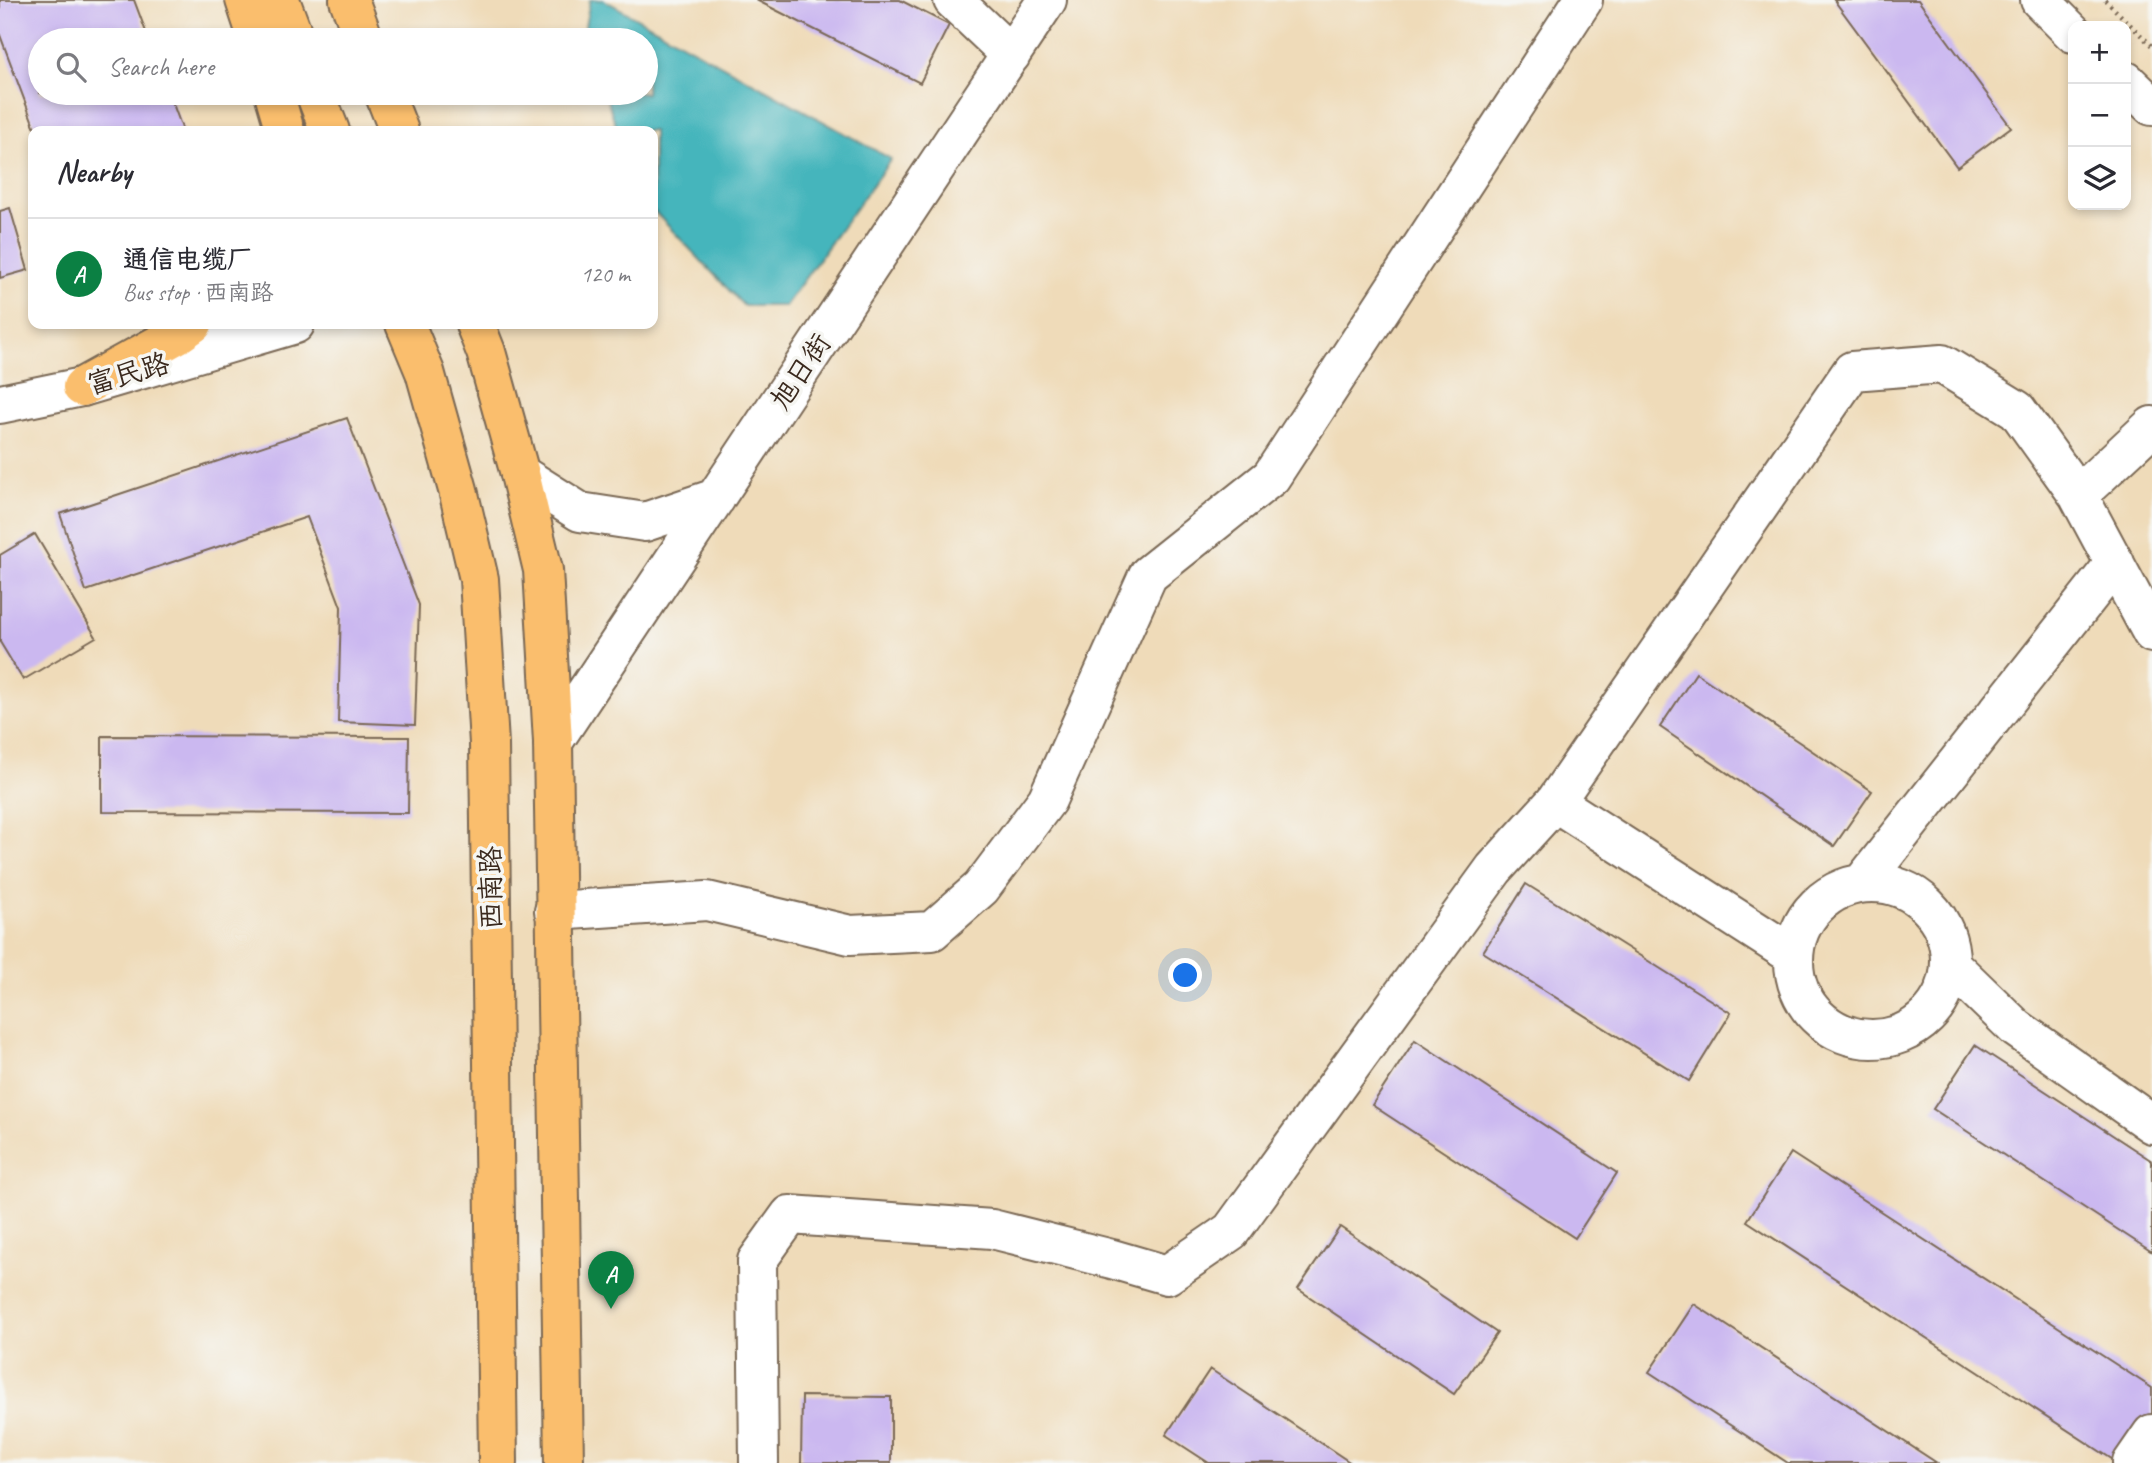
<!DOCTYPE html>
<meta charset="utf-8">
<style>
:root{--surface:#fff;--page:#f7f7f7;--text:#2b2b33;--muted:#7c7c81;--line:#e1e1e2;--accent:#0b8043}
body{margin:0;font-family:Caveat,"LXGW WenKai TC",sans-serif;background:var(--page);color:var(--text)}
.controls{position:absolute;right:21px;top:21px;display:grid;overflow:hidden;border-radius:14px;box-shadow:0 4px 10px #0003}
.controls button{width:63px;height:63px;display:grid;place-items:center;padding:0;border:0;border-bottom:2px solid var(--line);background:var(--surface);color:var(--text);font:35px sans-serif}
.you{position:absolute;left:1186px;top:976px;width:24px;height:24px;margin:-18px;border:5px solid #fff;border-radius:50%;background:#1a73e8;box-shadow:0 0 0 10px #1a73e833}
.badge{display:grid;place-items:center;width:46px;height:46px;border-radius:50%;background:var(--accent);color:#fff;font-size:23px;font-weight:700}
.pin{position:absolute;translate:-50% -58px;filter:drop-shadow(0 2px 4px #0008)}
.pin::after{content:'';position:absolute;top:37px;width:24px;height:21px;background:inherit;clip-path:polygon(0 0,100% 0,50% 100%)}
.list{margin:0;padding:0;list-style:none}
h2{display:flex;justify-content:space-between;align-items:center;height:91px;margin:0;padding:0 28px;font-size:30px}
h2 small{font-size:23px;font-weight:400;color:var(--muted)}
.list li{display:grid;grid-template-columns:46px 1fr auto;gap:21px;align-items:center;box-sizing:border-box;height:112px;padding:0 28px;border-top:2px solid var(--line)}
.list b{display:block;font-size:26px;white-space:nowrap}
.list p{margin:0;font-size:23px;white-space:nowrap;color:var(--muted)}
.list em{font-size:23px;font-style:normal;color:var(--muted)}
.icon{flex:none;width:38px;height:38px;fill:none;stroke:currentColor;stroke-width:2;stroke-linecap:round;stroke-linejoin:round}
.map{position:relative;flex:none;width:2152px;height:1463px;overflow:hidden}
.search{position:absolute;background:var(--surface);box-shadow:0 4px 10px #0003;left:28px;top:28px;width:630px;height:77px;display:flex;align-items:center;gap:18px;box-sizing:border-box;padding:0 24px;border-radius:38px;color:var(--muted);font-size:26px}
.panel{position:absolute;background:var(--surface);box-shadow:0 4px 10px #0003;left:28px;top:126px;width:630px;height:203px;border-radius:14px}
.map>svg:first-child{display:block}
.water{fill:#45b5bc;stroke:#40706d;stroke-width:2}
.building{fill:#cbb8f0}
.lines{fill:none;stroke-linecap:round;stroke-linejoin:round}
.minor-casing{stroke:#7a6854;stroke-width:42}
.major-casing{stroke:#7a6854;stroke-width:42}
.path{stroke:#7a6854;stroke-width:4.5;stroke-dasharray:2 5;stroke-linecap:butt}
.minor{stroke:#fff;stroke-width:38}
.major{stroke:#fabe6d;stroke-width:38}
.labels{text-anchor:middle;stroke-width:7;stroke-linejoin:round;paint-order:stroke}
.street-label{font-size:28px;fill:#3b2a1e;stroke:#f6f6f2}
</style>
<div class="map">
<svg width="2152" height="1463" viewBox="0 0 2152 1463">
<rect width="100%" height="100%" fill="#f6f6f2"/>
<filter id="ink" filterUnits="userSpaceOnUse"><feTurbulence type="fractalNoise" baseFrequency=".0143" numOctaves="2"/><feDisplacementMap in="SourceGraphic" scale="14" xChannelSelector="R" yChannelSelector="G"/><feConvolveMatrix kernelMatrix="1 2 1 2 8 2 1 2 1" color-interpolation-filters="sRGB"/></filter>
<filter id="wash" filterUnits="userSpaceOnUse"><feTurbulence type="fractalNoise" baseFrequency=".00686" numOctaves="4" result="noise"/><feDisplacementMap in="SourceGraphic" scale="28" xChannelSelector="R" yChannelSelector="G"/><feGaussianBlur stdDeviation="1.57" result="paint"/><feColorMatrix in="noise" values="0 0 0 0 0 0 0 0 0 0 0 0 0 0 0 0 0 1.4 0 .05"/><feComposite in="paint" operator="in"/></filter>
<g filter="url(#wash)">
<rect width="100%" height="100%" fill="#efdbb9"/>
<!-- water -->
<path class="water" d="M590,0h14l287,159 -106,147h-41l-91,-96v-79h-35l-13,-38h41v-53h-59l-3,-8z"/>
<g id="blocks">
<!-- building -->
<path class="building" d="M0,0h134l15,40h-109v53h129l14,38h-147l-36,-96z
M756,0h144l49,25 -29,58z
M1834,0h84l93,127 -54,40z
M10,208l18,62 -28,8v-67z
M347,418l72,187 -4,120 -77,-3 3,-115 -34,-90 -221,74 -26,-77z
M35,534l61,103 -73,43 -23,-38v-87z
M1696,673l176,118 -38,55 -174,-119z
M102,736l307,1 -1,76 -306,-1z
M1526,884l205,129 -42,68 -206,-129z
M1415,1040l202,133 -42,65 -203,-133z
M1975,1045l177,116v91l-219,-143z
M1791,1153l361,235v43l-34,32 -371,-242z
M1340,1227l157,106 -43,61 -156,-105z
M1694,1304l243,159h-149l-139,-91z
M1210,1369l141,94h-142l-43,-28z
M802,1396l89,1v66h-90z"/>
</g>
</g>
<g filter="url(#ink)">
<use href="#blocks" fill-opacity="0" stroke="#7a6854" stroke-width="2"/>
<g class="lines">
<defs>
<path id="minor" d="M953,0l58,55
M2040,0l33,33
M2126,81l26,25
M0,404l82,-17 213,-63
M520,474l60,38 65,10 71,-24
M2078,495l74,-69
M553,742l494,-742
M1555,802l238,153
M1863,882l252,-319
M1794 961a78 78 0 1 1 156 0a78 78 0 1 1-156 0Z
M554,911l153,-10 143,34 82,-4 49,-43 66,-88 101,-225 123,-98 312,-477
M1951,965l65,63 136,96
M759,1463l-2,-202 33,-46 202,14 120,30 55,16 64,-44 263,-362 61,-67 297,-431 90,-7 75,46 61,85 74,138
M2132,1463l20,-29"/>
<path id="major" d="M245,0l13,40
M280,0l15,40
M349,0l15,40
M274,93l11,38
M315,93l15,38
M384,93l15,38
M405,324l20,48 33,118 21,89 10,165 9,719
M475,324l11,28 34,122 23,96 10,172 11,721
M82,387l98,-54 13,-9"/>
</defs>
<!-- minor casing -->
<use href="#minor" class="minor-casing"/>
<!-- major casing -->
<use href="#major" class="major-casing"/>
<!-- path -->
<path class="path" d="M2105,0l47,46"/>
<!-- minor -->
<use href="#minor" class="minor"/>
<!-- major -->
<use href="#major" class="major"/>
</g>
</g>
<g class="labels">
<!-- street labels -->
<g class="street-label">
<text transform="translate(800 371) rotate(-56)" y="10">旭日街</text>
<text transform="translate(128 373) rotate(-16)" y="10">富民路</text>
<text transform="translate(490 888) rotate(-91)" y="10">西南路</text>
</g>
</g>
</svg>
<div class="controls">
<button>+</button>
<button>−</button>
<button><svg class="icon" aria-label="layers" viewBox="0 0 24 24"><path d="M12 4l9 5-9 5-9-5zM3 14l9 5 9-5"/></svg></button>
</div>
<div class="you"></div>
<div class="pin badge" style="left:611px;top:1309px">A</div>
<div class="search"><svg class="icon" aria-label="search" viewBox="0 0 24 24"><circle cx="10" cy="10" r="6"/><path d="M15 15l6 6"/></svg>Search here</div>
<section class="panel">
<h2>Nearby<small></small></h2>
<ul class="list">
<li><span class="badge">A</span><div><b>通信电缆厂</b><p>Bus stop · 西南路</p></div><em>120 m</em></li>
</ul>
</section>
</div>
